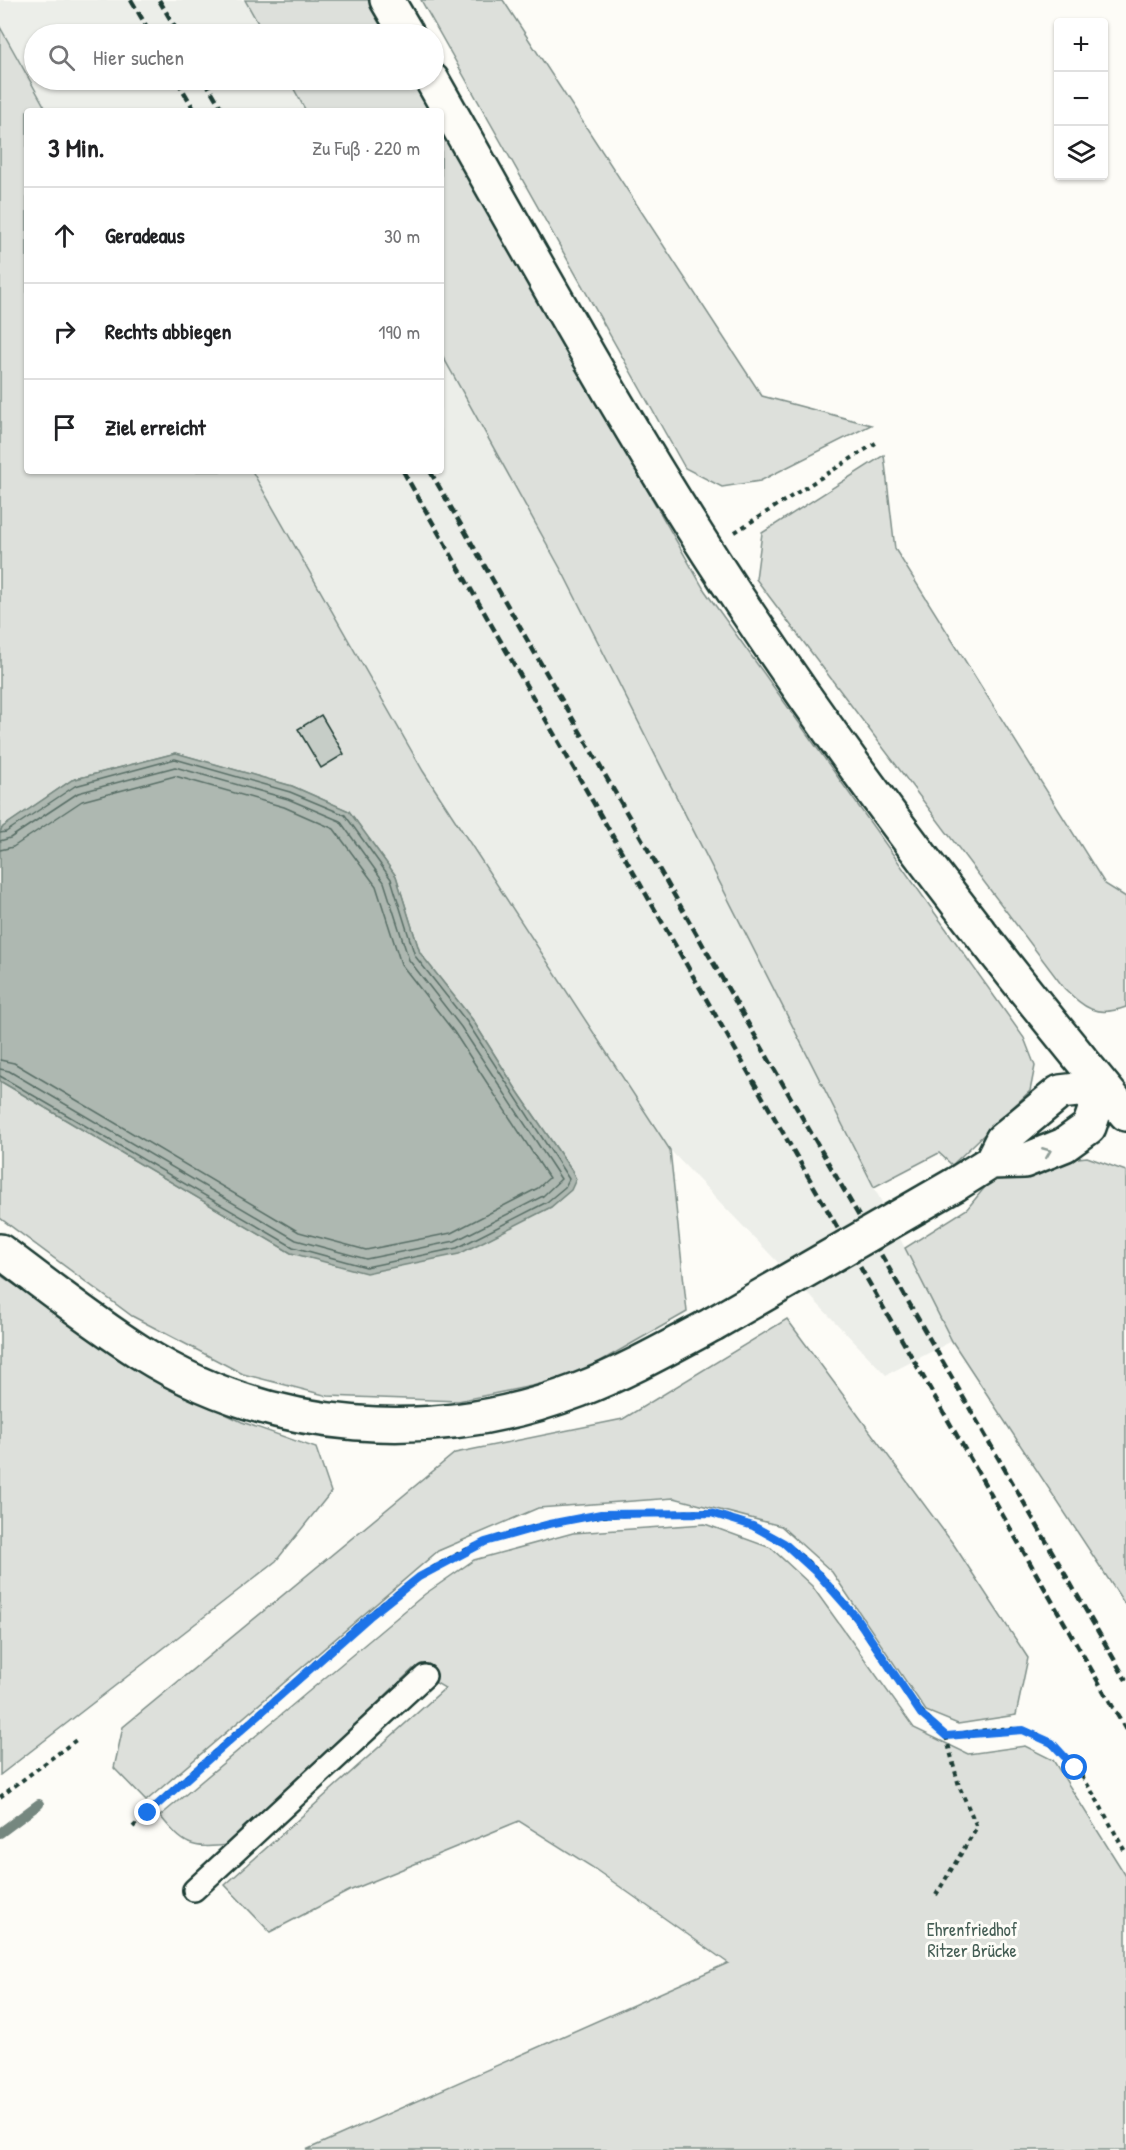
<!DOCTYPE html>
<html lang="de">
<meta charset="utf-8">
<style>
:root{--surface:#fff;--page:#f6f6f6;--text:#202124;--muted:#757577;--line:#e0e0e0}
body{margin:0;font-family:"Patrick Hand",sans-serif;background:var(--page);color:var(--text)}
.controls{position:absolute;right:18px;top:18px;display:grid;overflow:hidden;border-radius:6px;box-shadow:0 2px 4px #0004}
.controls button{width:54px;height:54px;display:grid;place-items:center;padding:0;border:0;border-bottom:2px solid var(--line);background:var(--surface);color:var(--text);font:30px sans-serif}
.stop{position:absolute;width:18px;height:18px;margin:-14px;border:4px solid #1a73e8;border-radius:50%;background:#fff}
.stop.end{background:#1a73e8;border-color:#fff;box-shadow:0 2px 6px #0008}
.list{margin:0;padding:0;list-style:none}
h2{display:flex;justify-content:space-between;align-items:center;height:78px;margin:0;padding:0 24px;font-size:26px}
h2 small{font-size:20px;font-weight:400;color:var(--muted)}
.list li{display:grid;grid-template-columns:39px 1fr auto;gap:18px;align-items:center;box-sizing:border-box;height:96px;padding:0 24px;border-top:2px solid var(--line)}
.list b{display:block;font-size:22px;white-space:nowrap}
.list em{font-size:20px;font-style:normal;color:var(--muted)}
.icon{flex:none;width:33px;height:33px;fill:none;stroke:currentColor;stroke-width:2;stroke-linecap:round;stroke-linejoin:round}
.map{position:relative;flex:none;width:1126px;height:2150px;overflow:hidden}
.search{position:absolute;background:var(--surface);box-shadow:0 2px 4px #0004;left:24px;top:24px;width:420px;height:66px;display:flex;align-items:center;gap:15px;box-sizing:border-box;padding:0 21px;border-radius:33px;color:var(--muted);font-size:22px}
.panel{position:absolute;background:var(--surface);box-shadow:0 2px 4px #0004;left:24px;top:108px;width:420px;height:366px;border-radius:6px}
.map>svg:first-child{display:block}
.built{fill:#eceee9}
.green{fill:#dde0db;stroke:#7e8e88;stroke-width:1.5}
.water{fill:#aeb8b1;stroke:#75877f;stroke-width:1.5}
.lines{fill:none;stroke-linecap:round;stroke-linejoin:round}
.shore{stroke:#586e66;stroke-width:1.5}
.stream{stroke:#75877f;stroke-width:10}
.building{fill:#c6cdc7;stroke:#1f3d34;stroke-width:1.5}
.service-casing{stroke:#1f3d34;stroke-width:26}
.minor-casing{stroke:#1f3d34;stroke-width:38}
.tertiary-casing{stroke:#1f3d34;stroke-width:38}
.path{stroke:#1f3d34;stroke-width:4;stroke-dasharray:4.5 4.5;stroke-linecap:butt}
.service{stroke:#fdfcf7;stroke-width:21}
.minor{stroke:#fdfcf7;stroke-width:33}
.tertiary{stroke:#fdfcf7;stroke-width:33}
.rail{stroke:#1f3d34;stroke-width:4.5;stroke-dasharray:9 4.5;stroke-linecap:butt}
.minor-bridge-casing{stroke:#1f3d34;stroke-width:38;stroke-linecap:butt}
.minor-bridge{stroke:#fdfcf7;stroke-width:33}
.oneway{stroke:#8e9c96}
.route{stroke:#1a73e8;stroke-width:8}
.labels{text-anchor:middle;stroke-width:6;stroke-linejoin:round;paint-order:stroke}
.park-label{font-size:18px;fill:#455e55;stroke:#fdfcf7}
</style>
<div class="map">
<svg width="1126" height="2150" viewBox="0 0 1126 2150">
<rect width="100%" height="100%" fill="#fdfcf7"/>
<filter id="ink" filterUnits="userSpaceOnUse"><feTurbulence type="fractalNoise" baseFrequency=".0167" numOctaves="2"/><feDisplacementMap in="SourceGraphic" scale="12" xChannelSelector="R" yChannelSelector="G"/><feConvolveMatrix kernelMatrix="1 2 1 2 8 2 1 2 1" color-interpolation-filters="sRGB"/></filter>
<g filter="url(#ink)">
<!-- built -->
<path class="built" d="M0,0h245l19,34h-230v46h255l17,31h-259l-47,-84z
M441,353l123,222 388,766 -66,34 -216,-225 -248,-379 -170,-300h189z"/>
<!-- green -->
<path class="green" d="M245,0h123l19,34h-123z
M421,0h82l259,396 109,29 -111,56 -38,6 -37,-19z
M0,27l47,84h-20v360h225l171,300 247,379 17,162 -116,66 -113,23 -130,-5 -85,-22 -111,-58 -132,-98v-137l291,172 226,-30 34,-16 21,-36 -56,-82 -44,-70 -52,-66 -24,-77 -47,-65 -57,-25 -116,-33 -104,27 -69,47 -3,5z
M289,80h124l17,31h-124z
M441,130l264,461 319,447 11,28 -5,25 -78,74 -13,-12 -65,34 -310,-612 -123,-222z
M884,455l11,94 210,335 21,13v110c-31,11 -41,1 -62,-19l-308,-409 6,-46z
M1087,1157l39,14v435l-174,-265 -47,-93 62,-39 23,-28 70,-21z
M0,1275l154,104 88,43 74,26 15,44 -55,69 -276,214z
M787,1319l167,226 74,113 -12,57 -58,9 -32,-13 -94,-139 -51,-46 -107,-28 -136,10 -100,43 -292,250 -32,-33 9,-41 332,-274 168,-34z
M705,1524l66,24 41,38 102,142 54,26 57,-8 28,14 73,116v274h-820l422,-187 -136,-96 -73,-46 -170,70 -79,41 -45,-47 220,-197 -32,-19 -184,176c-39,4 -44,1 -69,-29l265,-222 49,-34 99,-27z"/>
<!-- water -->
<path class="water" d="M176,753l116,33 57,25 47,65 24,77 52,66 44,70 56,82 4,8 -5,11 -20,17 -92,47 -93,19 -75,-20 -291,-172v-249l3,-5 69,-47z"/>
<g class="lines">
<!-- shore -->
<path class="shore" d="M0,833l6,-1 69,-46 100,-27 115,33 55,23 46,64 24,77 52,66 102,157 -4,8 -18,15 -90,46 -91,19 -73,-20 -293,-171
M0,841l10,-3 68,-45 97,-26 113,32 52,22 44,61 25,78 52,67 100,152 -18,17 -88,45 -89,18 -70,-19 -287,-169 -9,-2
M0,850l13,-3 69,-46 93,-25 109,31 50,22 42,57 25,78 53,68 95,146 -11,10 -87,45 -85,17 -67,-18 -285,-169 -14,-3"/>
<!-- stream -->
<path class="stream" d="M0,1833l39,-29"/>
</g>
<!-- building -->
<path class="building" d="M321,715l23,39 -23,14 -23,-39z"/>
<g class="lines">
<defs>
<path id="service" d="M194,1890l231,-214"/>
<path id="minor" d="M956,1184l35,-22 11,-22 58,-48 43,-5 -14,40 -25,18 -40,16 -33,1
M0,1251c46,34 91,70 140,101 132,83 295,93 439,38 47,-18 91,-43 134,-66"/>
<path id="tertiary" d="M387,0l20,34
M432,80c101,177 199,359 313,529 117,175 246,343 381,505"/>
</defs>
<!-- service casing -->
<use href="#service" class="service-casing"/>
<!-- minor casing -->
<use href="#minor" class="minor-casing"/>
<!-- tertiary casing -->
<use href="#tertiary" class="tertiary-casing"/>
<!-- path -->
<path class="path" d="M735,532l144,-91
M0,1797l76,-57
M133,1827c50,-49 104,-94 156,-140 60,-53 120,-116 196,-145 53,-20 110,-28 165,-28 20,0 43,-4 62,-1 23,5 50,16 70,29 73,47 101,139 164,194 21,-3 60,-11 79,-5 52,16 76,79 101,122
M936,1895l41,-68 -18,-41 -13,-50"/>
<!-- service -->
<use href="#service" class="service"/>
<!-- minor -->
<use href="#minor" class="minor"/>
<!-- tertiary -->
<use href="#tertiary" class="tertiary"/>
<!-- rail -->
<path class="rail" d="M131,0l20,34
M159,0l20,34
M177,80l18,31
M205,80l18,31
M403,471l723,1259
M430,471l696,1209"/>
<defs>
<path id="minor-bridge" d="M713,1324l243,-140"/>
</defs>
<!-- minor-bridge casing -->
<use href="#minor-bridge" class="minor-bridge-casing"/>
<!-- minor-bridge -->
<use href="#minor-bridge" class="minor-bridge"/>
</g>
<!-- one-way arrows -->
<defs><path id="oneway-chevron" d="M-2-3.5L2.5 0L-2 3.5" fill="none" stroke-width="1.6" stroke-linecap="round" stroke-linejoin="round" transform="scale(1.5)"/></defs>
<use class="oneway" href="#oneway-chevron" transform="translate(1047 1152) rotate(-22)"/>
</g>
<g class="lines" filter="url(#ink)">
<!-- route -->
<path class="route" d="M148,1813l221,-196 50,-40 66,-35 64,-18 52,-10 110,-1 42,13 31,17 35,32 37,42 65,97 25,22 77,-6 29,13 23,25"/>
</g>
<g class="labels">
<!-- park labels -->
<g class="park-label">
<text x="972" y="1936">Ehrenfriedhof<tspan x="972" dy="21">Ritzer Brücke</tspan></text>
</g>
</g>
</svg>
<div class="controls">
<button>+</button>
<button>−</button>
<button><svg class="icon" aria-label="layers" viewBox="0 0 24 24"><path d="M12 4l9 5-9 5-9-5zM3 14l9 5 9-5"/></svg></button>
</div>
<div class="stop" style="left:1075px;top:1768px"></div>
<div class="stop end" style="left:148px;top:1813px"></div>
<div class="search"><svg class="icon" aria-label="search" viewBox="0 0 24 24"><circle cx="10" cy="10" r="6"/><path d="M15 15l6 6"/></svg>Hier suchen</div>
<section class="panel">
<h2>3 Min.<small>Zu Fuß · 220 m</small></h2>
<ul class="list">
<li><svg class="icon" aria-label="ahead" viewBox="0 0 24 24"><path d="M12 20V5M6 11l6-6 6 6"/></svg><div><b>Geradeaus</b></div><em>30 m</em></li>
<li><svg class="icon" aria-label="right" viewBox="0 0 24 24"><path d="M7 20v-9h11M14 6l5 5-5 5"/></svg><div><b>Rechts abbiegen</b></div><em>190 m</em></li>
<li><svg class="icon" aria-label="arrive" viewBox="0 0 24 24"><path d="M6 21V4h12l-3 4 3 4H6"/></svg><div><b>Ziel erreicht</b></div></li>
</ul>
</section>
</div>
